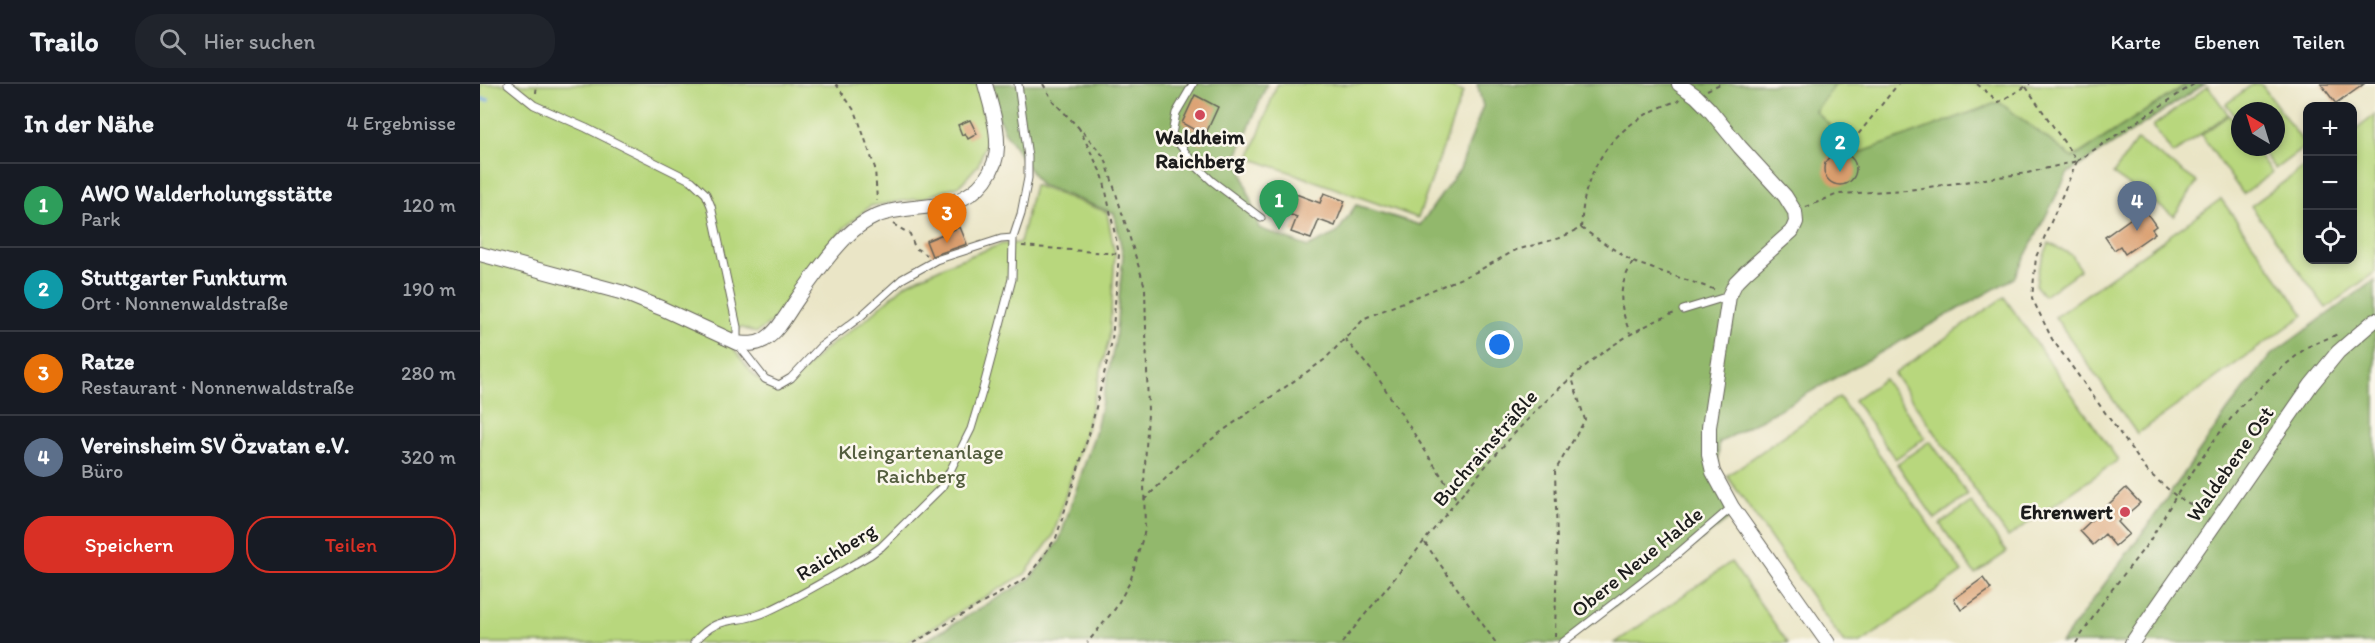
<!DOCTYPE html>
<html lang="de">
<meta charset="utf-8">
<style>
:root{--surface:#171b24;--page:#20242c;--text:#f1f3f6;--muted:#9ea1a6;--line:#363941;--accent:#d93025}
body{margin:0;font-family:Itim,sans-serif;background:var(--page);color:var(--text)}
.controls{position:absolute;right:18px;top:18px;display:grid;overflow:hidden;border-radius:12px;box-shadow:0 3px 9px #0003}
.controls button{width:54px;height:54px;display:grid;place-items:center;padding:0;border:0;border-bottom:2px solid var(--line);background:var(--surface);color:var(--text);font:30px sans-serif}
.compass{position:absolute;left:1751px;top:18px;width:54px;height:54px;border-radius:50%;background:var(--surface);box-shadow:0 3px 9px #0003;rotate:322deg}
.you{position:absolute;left:1020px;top:261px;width:21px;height:21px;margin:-15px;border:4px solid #fff;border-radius:50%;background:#1a73e8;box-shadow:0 0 0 9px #1a73e833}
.badge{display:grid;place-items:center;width:39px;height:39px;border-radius:50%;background:var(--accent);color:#fff;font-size:20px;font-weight:700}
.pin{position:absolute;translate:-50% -50px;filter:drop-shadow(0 2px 3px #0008)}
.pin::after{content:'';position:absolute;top:32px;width:21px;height:18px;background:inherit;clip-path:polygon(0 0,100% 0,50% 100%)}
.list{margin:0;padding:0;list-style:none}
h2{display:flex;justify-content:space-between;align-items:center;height:78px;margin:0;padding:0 24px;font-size:26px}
h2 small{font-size:20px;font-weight:400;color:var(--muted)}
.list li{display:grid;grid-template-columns:39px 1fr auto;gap:18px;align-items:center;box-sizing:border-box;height:84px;padding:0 24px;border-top:2px solid var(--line)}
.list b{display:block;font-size:22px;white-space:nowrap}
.list p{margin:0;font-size:20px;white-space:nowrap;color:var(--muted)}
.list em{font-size:20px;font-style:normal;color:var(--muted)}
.actions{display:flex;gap:12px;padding:18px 24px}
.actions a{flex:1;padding:14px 0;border:2px solid var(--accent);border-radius:24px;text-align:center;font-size:21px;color:var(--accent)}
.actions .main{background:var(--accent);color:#fff}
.icon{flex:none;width:33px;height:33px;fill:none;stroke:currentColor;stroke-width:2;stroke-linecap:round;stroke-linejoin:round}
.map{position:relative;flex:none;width:1895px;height:559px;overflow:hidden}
header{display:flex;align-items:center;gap:36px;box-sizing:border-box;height:84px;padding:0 30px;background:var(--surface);border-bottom:2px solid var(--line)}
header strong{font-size:28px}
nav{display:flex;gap:33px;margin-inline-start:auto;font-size:21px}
.search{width:420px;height:54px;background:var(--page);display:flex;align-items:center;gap:15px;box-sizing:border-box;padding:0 21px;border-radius:24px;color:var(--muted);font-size:22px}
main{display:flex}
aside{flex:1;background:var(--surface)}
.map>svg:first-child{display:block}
.green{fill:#b8d77d;stroke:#6a7a4c;stroke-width:1.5}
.forest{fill:#92b86c;stroke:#576a44;stroke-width:1.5}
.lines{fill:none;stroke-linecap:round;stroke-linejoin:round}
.stream{stroke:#6aa2d9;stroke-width:4}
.building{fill:#da9e6e}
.lane-casing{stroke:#646258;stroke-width:9}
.street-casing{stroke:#646258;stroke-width:16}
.path{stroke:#646258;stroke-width:2;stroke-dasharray:4.5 4.5;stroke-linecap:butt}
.lane{stroke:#fff;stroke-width:7}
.street{stroke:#fff;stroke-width:14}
.poi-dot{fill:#d1495b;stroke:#fbf7ec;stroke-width:2}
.labels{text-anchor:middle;stroke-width:5;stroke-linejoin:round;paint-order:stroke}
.poi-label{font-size:21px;font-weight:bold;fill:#1c1c1c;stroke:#fbf7ec}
.street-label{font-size:21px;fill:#1c1c1c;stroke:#fbf7ec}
.park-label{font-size:21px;fill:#535d3e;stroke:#fbf7ec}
</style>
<header>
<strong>Trailo</strong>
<div class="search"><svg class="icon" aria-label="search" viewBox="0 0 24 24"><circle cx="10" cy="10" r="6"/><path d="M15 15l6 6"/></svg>Hier suchen</div>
<nav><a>Karte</a><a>Ebenen</a><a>Teilen</a></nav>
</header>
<main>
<aside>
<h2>In der Nähe<small>4 Ergebnisse</small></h2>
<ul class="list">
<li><span class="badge" style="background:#2e9e5b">1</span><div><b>AWO Walderholungsstätte</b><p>Park</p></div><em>120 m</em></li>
<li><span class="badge" style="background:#0f9aa8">2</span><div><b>Stuttgarter Funkturm</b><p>Ort · Nonnenwaldstraße</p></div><em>190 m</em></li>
<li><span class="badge" style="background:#e8710a">3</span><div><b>Ratze</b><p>Restaurant · Nonnenwaldstraße</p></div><em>280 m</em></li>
<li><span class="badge" style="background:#5c6f8a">4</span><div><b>Vereinsheim SV Özvatan e.V.</b><p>Büro</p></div><em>320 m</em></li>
</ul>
<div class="actions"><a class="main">Speichern</a><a>Teilen</a></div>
</aside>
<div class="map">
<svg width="1895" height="559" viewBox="0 0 1895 559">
<rect width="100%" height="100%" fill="#fbf7ec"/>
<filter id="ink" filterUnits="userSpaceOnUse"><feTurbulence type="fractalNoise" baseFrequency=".0167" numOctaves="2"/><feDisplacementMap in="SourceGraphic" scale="12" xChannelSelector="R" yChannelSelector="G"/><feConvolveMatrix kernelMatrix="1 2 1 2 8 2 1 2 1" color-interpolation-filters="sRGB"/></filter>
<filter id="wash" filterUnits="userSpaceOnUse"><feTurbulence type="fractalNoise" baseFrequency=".008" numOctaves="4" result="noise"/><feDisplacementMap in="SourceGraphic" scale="24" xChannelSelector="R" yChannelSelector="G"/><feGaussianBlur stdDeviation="1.35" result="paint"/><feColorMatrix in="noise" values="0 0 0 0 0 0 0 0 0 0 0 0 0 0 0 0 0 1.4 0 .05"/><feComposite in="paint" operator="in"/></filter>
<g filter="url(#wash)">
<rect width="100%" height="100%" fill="#eae5c6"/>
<!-- green -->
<path class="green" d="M0,0h499l3,26 7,25 -11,30 -18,20 -37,13 -53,8 -28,24 -27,32 -44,61 -15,10 -16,-6 -6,22c14,18 25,41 51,40l39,-39 40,-29 42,-37 45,-21 51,-19 18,-1 14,-58 73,27 8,43 -6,84 -22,87 -34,110 -28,38 -119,69h-426z
M797,0h165l21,8 -45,126 -168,-60z
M1356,0h351l-114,74 -74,-56 -139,51 -46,-42z
M1773,0h8l45,62 -31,23 -16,-22h17v-36h-36v11l-14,-18z
M1728,2l20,28 -55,40 -20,-28z
M1749,31l11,14v18h13l19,26 -29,21 -42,-59z
M1895,31v157l-49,36 -75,-102 56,-41 1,95h44l1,-128z
M1657,56l60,42 -23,34 -61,-42z
M1741,115l83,116 -167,119 -82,-117z
M1569,159l23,12 8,15 -36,26 -8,-10 2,-15z
M1524,213l114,163 -110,77 -114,-163z
M1404,295l41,59 -30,21 -41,-59z
M1359,313l123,175 -101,71h-17l-117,-167z
M1450,357l38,54 -33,24 -38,-55z
M1491,418l36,50 -32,22 -35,-50z
M1251,478l57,81h-173z"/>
<!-- forest -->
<path class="forest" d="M513,0h274l-30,72 22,72 49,19 29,-14 19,-28 64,20 40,-56 23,-63 -6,-22h359l-21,27 45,42 139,-51 74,56 114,-74h18l-137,89 -54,105 -295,165 -1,20 10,57 -163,123h-644l109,-64 29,-38 37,-111 19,-88 8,-87 -9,-42 -74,-28 -36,-54 -8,-22z
M1895,196v363h-314l90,-122 77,-111 43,-55z"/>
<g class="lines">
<!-- stream -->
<path class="stream" d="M0,15l8,1"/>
</g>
<g id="blocks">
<!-- building -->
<path class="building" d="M1841,0h43l-28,20z
M715,11l23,12 -17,37 -11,-5 5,-9 -13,-7z
M490,36l7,14 -9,5 -3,-6 -3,2 -4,-10z
M1344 85a16 16 0 1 1 32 0a16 16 0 1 1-32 0Z
M805,106l35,13 4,-10 21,8 -10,25 -16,-6 -8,19 -20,-7 6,-15 -20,-7z
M1664,125l12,17 -4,3 3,4 -30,21 -5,-8 -6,4 -9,-13z
M480,143l7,17 -35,12 -6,-15z
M1646,404l14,15 -22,19 11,12 -14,12 -10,-12 -12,11 -13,-14z
M1503,494l8,11 -30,21 -7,-11z"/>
</g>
</g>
<g filter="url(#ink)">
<use href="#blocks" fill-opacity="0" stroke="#646258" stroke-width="1.5"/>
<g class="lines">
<defs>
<path id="lane" d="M28,0l26,21 52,23 106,53 14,13 5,12 26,121v16l28,36 14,6 12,-7 29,-31 40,-30 42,-38 34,-19 65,-21 12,-1
M713,0l-17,29 -4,21 22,30 18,17 49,37
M1203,226l46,-14
M214,559c24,-31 44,-17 74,-32 35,-16 68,-37 102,-56l11,-8 61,-60 29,-58 12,-40 29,-110 1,-41 8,-24 7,-36v-21l-10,-73
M1082,559l113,-87 57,-49"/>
<path id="street" d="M1199,0l17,12 13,13 31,38 45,49 10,16 1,10 -4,9 -46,41 -10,10 -7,14 -20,131v28l4,17 19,35 96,136
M0,170l144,39 37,15 76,35c10,1 18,2 27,-3 15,-9 24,-28 34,-42 15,-21 30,-43 48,-61 8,-8 19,-16 30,-21 36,-15 82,0 109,-36 8,-11 13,-24 12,-38 0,-20 -7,-39 -12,-58
M1652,559l179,-258 27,-33 37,-32"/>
</defs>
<!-- lane casing -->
<use href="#lane" class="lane-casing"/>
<!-- street casing -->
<use href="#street" class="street-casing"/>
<!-- path -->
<path class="path" d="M356,0l20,29 19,55 2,33
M563,0l10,17 26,27
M1497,0l22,18 31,-18
M1546,3l51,74 117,-77
M1227,6l13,-6
M56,9l1,-9
M603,48l22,26 40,129 3,126 -4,70 1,47 -15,52 -15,27 -28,34
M1373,57l45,-57
M1597,77l-41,96 -4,41 20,41 96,133 28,24 30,17
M1326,123l32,-13 70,-4 119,-17 50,-12
M413,140l17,10 5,14 12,7
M1101,144c1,-12 2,-25 5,-37 14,-48 47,-76 94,-91
M1101,144l52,34c-16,27 -14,43 -3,71
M542,162l97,8
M1153,178l83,28
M865,255l33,39 79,122
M664,416l36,-36 41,-32 103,-72 41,-42 111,-46 40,-22 44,-12 21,-10
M945,459l71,100
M1075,553l2,-95 -2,-71 30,-51 -13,-42
M433,559l115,-66 28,-39 35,-110 21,-87 7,-87 -16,-77 -24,-49
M862,559c27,-34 56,-68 83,-103 66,-81 149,-190 250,-227
M1596,559l31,-47 42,-54 27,-46 39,-57 24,-31 33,-32 35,-29 31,-13"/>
<!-- lane -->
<use href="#lane" class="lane"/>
<!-- street -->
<use href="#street" class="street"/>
</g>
</g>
<!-- markers -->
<g class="poi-dot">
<circle cx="720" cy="31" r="6"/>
<circle cx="1645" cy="428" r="6"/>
</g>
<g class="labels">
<!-- poi labels -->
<g class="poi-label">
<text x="720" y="60">Waldheim<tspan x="720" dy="24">Raichberg</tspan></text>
<text x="1633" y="435" text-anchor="end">Ehrenwert</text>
</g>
<!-- street labels -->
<g class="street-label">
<text transform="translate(1005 364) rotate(-49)" y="7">Buchrainsträßle</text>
<text transform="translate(1750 380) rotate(-55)" y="7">Waldebene Ost</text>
<text transform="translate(356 468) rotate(-32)" y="7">Raichberg</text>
<text transform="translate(1157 478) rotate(-39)" y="7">Obere Neue Halde</text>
</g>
<!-- park labels -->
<g class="park-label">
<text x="441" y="375">Kleingartenanlage<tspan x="441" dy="24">Raichberg</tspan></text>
</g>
</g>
</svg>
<div class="controls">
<button>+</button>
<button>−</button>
<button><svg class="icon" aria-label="locate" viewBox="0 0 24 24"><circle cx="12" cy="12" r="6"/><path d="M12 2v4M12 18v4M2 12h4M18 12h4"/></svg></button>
</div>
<svg class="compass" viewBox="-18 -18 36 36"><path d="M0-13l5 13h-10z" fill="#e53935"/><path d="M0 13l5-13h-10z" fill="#9ea1a6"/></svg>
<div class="you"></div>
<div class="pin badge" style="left:799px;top:146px;background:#2e9e5b">1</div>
<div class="pin badge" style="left:1360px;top:88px;background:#0f9aa8">2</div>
<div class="pin badge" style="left:467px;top:159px;background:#e8710a">3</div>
<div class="pin badge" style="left:1657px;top:147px;background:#5c6f8a">4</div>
</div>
</main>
